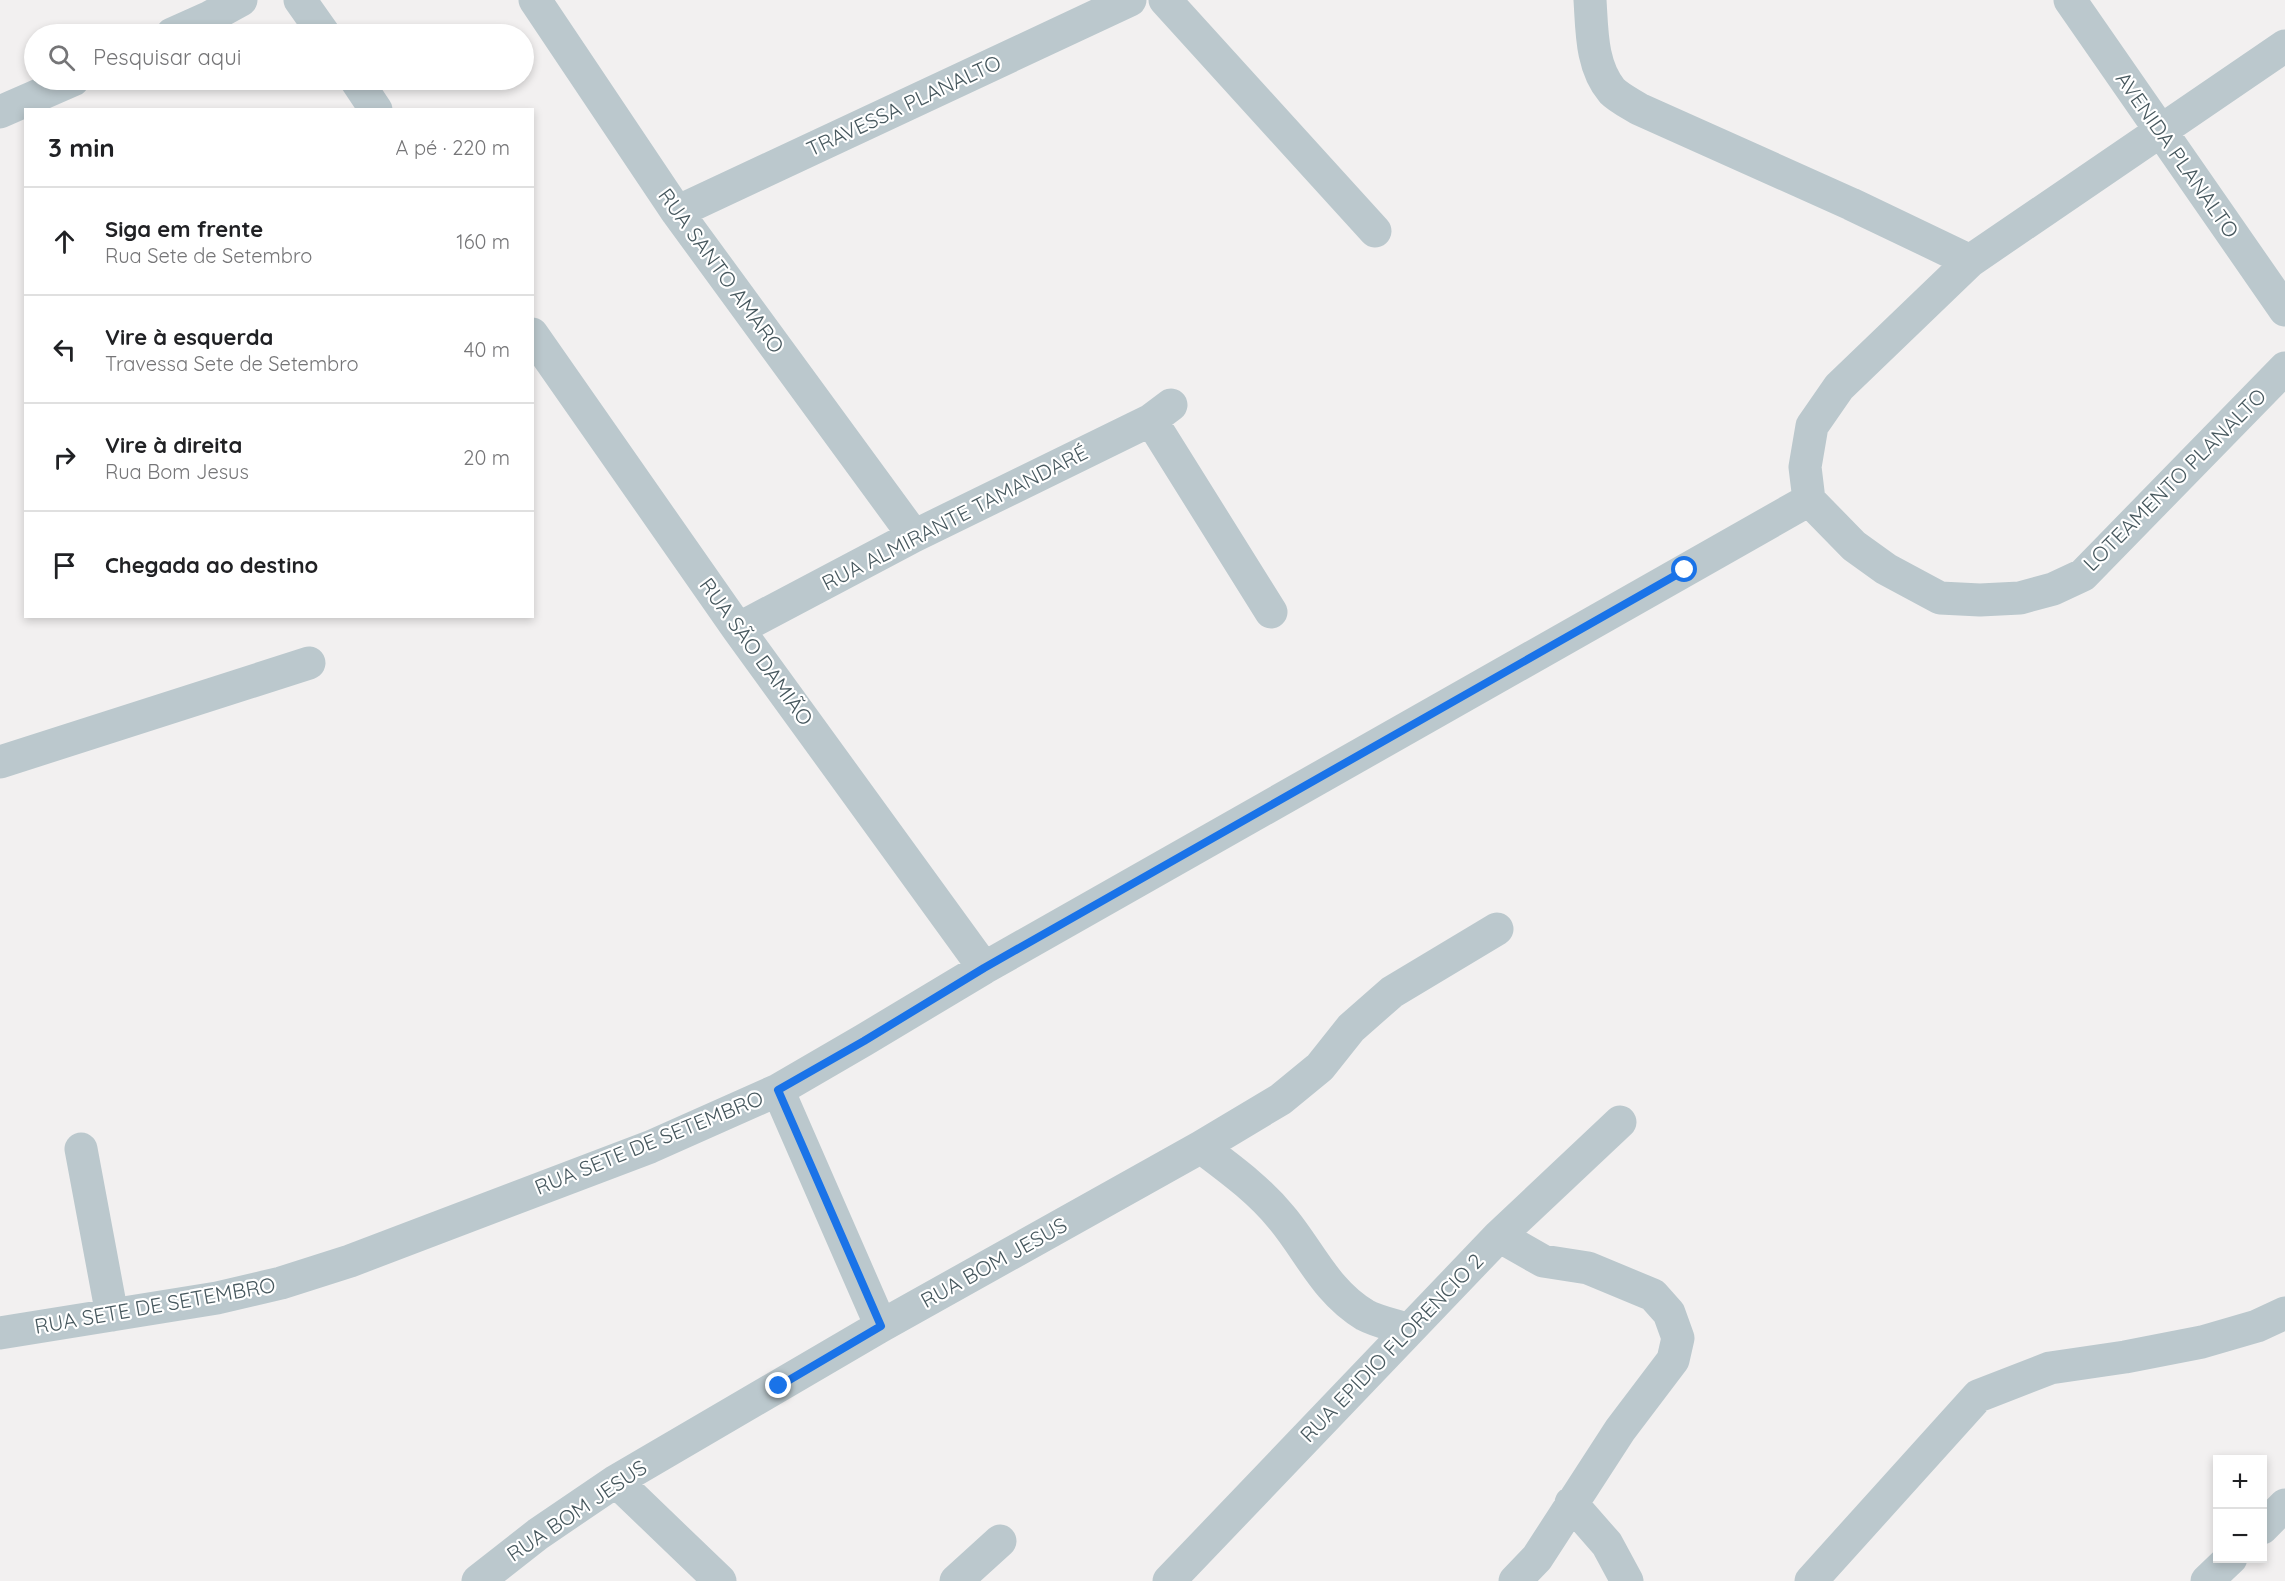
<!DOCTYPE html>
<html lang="pt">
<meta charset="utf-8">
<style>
:root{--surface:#fff;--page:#f2f2f2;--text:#202124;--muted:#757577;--line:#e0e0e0}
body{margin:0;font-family:Quicksand,sans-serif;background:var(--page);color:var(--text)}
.controls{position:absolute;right:18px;bottom:18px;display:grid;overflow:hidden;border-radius:0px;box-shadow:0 3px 9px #0003}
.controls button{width:54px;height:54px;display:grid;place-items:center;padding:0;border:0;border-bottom:2px solid var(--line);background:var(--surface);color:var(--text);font:30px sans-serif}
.stop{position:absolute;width:18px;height:18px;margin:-14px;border:4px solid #1a73e8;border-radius:50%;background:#fff}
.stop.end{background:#1a73e8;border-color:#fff;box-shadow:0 2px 6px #0008}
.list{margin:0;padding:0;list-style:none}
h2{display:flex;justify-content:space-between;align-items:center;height:78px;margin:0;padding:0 24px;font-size:26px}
h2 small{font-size:20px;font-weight:400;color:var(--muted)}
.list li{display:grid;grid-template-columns:39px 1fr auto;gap:18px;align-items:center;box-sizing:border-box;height:108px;padding:0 24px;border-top:2px solid var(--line)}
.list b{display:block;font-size:22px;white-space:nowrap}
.list p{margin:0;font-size:20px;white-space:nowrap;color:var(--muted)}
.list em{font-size:20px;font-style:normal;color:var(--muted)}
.icon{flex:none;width:33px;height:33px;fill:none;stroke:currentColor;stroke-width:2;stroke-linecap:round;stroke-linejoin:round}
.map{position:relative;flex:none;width:2285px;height:1581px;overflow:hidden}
.search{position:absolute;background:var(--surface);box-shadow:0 3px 9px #0003;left:24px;top:24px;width:510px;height:66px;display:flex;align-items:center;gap:15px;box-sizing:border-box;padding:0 21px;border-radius:33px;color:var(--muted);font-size:22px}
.panel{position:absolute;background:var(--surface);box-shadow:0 3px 9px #0003;left:24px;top:108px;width:510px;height:510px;border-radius:0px}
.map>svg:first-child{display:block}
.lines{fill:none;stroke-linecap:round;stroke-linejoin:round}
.minor{stroke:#bbc8cd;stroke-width:33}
.route{stroke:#1a73e8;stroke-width:8}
.labels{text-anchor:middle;stroke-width:4.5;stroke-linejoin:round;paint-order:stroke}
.street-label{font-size:21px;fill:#47585e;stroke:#fff}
</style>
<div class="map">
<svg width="2285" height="1581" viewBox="0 0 2285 1581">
<rect width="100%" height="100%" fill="#f2f0f0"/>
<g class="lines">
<!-- minor -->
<path class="minor" d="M300,0l24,34
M535,0l142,212 237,324
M1165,0l210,231
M1590,0c2,30 1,66 22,91 7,7 19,13 27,18l212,95 119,57
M2070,0l215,310
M172,34l38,-17 31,-17
M356,80l20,30
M0,112l73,-32
M677,212l453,-212
M532,334l206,295 246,339
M1151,420l120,192
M1809,500l-4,-33 7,-41 27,-39 131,-126 315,-215
M1809,500l45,46 32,23 54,29 40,2 40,-2 33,-9 30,-14 202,-207
M738,629l176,-93 237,-116 20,-15
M0,762l309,-99
M778,1090l103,236
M1201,1147c29,22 57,42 80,70 28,33 44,74 84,98 13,7 30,10 44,15
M81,1149l31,166
M1499,1236l44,25 45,7 65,27 16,18 9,25 -5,22 -53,70 -83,128 -22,23
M0,1333l217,-35 64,-15 69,-22 300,-114 128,-57 86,-50 120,-72 825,-468
M616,1481l104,100
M1571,1503l36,41 20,37
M2262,1528l23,-23
M478,1581l60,-47 78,-53 265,-155 320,-179 80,-48 39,-32 31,-39 41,-36 105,-63
M956,1581l44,-40
M1169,1581l330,-345 121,-114
M1811,1581l167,-185 72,-28 75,-11 77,-15 55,-16 28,-13
M2207,1581l24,-23"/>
</g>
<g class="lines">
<!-- route -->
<path class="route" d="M779,1386l102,-60 -103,-236 86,-49 120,-73 701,-398"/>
</g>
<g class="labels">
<!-- street labels -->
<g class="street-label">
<text transform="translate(904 106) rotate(-25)" y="7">TRAVESSA PLANALTO</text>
<text transform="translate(2177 155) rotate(55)" y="7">AVENIDA PLANALTO</text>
<text transform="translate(721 271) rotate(54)" y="7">RUA SANTO AMARO</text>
<text transform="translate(2175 480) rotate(-45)" y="7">LOTEAMENTO PLANALTO</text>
<text transform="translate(955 518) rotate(-27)" y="7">RUA ALMIRANTE TAMANDARÉ</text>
<text transform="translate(756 652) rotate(54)" y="7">RUA SÃO DAMIÃO</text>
<text transform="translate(649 1143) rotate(-22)" y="7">RUA SETE DE SETEMBRO</text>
<text transform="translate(994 1263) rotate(-29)" y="7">RUA BOM JESUS</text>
<text transform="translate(155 1306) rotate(-10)" y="7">RUA SETE DE SETEMBRO</text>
<text transform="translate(1392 1348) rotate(-46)" y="7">RUA EPIDIO FLORENCIO 2</text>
<text transform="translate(577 1511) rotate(-34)" y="7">RUA BOM JESUS</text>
</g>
</g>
</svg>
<div class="controls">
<button>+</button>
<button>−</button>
</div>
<div class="stop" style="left:1685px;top:570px"></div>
<div class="stop end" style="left:779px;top:1386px"></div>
<div class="search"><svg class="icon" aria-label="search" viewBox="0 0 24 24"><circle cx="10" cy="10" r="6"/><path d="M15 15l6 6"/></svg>Pesquisar aqui</div>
<section class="panel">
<h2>3 min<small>A pé · 220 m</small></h2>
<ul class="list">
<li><svg class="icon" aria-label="ahead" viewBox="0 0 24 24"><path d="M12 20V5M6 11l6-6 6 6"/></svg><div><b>Siga em frente</b><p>Rua Sete de Setembro</p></div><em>160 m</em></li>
<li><svg class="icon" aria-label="left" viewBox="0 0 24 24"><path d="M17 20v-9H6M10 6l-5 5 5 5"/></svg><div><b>Vire à esquerda</b><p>Travessa Sete de Setembro</p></div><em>40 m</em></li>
<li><svg class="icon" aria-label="right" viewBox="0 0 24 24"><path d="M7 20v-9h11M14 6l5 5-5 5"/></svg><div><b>Vire à direita</b><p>Rua Bom Jesus</p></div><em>20 m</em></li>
<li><svg class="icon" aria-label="arrive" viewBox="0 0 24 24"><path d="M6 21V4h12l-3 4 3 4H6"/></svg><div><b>Chegada ao destino</b></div></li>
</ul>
</section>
</div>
